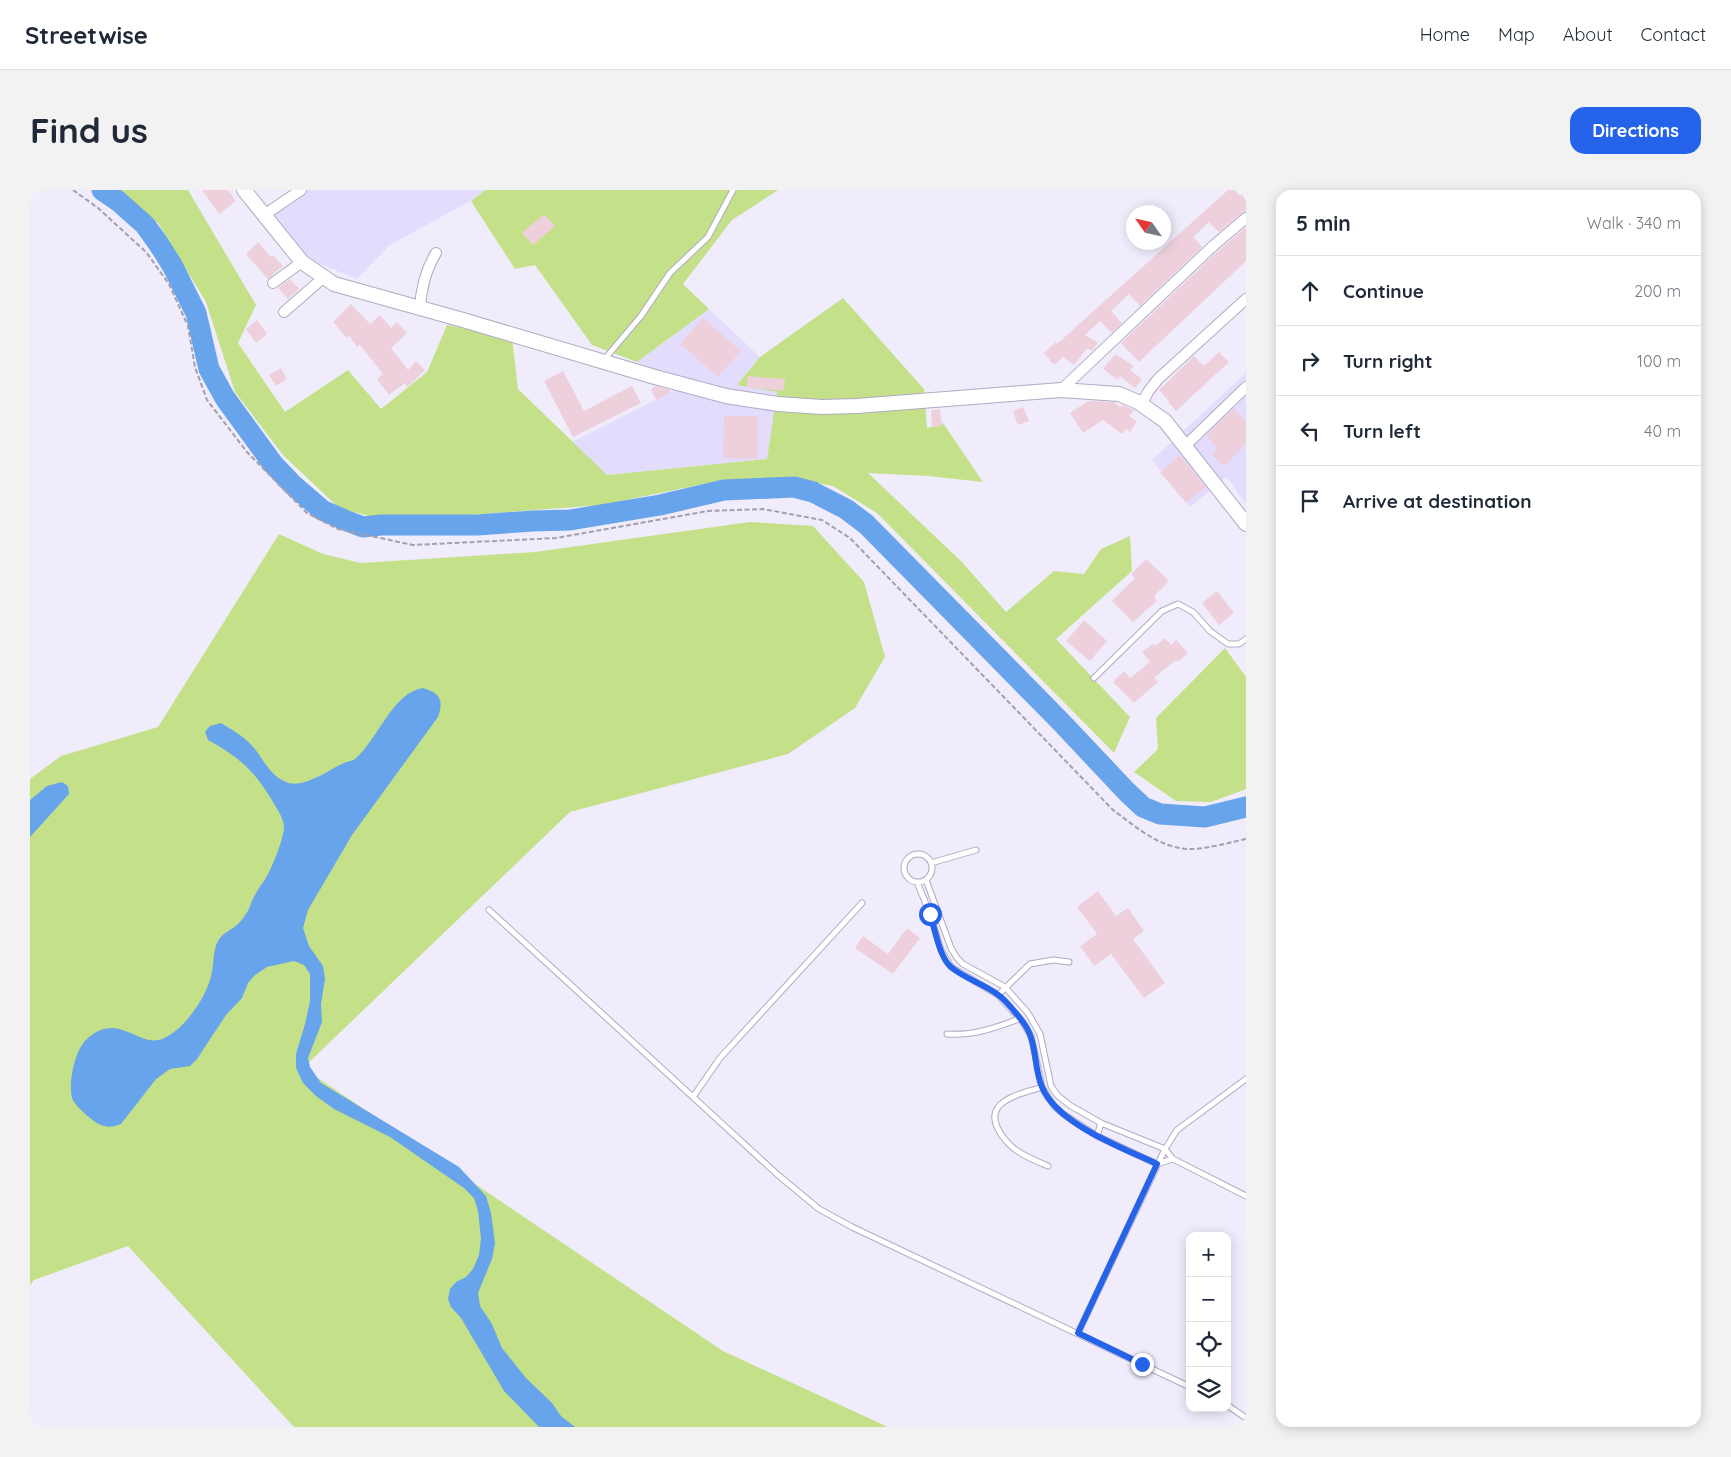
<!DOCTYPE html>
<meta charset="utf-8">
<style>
:root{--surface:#fff;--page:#f2f2f3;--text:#1f2937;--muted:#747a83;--line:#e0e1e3;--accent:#2563eb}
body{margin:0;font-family:Quicksand,sans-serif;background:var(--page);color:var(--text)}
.controls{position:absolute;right:15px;bottom:15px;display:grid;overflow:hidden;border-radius:10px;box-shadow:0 2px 12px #0003}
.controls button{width:45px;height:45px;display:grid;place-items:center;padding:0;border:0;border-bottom:1px solid var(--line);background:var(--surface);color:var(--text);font:25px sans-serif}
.compass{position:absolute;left:1096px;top:15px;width:45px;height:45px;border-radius:50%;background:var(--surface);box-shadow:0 2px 12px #0003;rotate:304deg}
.stop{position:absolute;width:15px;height:15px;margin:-11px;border:4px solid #2563eb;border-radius:50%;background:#fff}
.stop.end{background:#2563eb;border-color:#fff;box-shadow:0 1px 5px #0008}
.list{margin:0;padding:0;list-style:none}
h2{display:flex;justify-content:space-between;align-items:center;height:65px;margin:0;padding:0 20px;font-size:21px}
h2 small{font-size:16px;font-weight:400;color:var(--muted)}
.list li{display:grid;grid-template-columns:32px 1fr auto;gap:15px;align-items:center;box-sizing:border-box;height:70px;padding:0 20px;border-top:1px solid var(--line)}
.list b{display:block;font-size:19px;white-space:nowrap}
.list em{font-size:16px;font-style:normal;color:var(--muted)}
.icon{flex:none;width:28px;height:28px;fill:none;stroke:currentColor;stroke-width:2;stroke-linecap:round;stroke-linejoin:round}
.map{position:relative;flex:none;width:1216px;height:1237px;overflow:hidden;border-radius:15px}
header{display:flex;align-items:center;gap:30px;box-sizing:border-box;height:70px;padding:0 25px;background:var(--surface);border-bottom:1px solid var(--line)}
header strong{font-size:24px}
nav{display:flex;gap:28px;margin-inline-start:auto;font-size:18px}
.intro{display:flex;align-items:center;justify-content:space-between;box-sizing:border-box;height:120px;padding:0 30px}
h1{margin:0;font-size:35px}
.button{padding:12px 22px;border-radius:15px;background:var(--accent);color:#fff;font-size:18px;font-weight:700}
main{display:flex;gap:30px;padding:0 30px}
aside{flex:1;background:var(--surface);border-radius:15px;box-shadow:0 2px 12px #0003}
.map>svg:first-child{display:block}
.built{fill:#e4dcfd}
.green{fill:#c4e189}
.water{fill:#67a4eb}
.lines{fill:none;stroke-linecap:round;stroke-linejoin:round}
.river{stroke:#67a4eb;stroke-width:21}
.building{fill:#edd0dc}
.lane-casing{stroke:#b0aac3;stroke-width:7}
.street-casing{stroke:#b0aac3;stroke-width:12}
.secondary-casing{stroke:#b0aac3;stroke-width:16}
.path{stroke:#a39fad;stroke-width:2;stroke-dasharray:5 2.5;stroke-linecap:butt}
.lane{stroke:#fff;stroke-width:5}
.street{stroke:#fff;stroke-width:10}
.secondary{stroke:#fff;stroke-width:14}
.route{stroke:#2563eb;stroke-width:6}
</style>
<header>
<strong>Streetwise</strong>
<nav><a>Home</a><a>Map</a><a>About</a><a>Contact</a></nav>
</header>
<div class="intro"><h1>Find us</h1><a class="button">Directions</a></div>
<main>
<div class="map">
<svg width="1216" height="1237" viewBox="0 0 1216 1237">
<rect width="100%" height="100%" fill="#f0ecfc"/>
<!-- built -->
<path class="built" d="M269,0h186l-15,11 -80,44 -33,34 -47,-19 -40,-50z
M679,119l51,48 -22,28 39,7 -10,67 -160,16 -35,-33 105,-53 -40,-27z
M1216,183v131l-19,-27 -37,30 -38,-47z"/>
<!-- green -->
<path class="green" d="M85,0h73l68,115 -18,38 47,69 63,-42 33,39 46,-37 20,-47 65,13 6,51 89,86 160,-16 10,-67 -40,-7 23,-28 83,-59 81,91 3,39 16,-5 40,59 -55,-6 -60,-3 94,89 44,50 48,-41 30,3 17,-25 29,-13 2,35 -76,68 74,78 -16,36 -237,-240 -44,-27 -44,-8 -71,3 -116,24 -214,16 -49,-13 -56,-53 -48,-63 -29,-90 -48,-79z
M455,0h293l-46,30 -49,64 26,25 -72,53 -45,-17 -57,-80 -20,4 -44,-68z
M720,332l63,4 51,56 21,75 -30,51 -67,46 -218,58 -267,256 420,283 165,76h-594l-166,-181 -94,34 -4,5v-506l31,-23 97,-29 121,-193 44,20 38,9 174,-11z
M1195,458l21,29v112l-35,13 -35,-1 -42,-29 24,-23 -2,-31z"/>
<!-- water -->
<path class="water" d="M393,498c17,5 21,12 15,29l-86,118 -44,75 -5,18 6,18 14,20 2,13 -4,25 1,18 -14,36 2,9 11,16 138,84 27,29 5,17 4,30 -3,16 -14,34 2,13 12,18 10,24 24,30 26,25 9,13 14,11h-36l-35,-36 -43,-73 -10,-11 -3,-8 2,-10 6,-7 10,-5 7,-8 6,-14 2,-17 -3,-27 -4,-13 -10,-10 -74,-51 -56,-28 -18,-13 -13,-13 -7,-15v-14l9,-30 5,-23v-27l-6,-9 -10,-4 -27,6 -12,8 -7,8 -6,15 -16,17 -29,44 -7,7 -20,3 -14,10 -35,45c-7,3 -15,4 -22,0 -8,-4 -24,-18 -27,-26 -4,-15 3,-50 16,-60 31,-27 50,10 74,1 23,-9 47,-45 50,-68 2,-10 1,-21 6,-30 5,-9 13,-10 20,-17 4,-4 8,-10 11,-15 2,-5 3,-10 6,-14 3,-7 9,-13 12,-19 6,-11 17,-38 17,-50 -1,-9 -7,-17 -11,-24 -19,-32 -33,-44 -65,-62l-3,-8 5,-6 11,-3c13,8 24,14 34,26 9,12 16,27 31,33 8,4 21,0 29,-4 10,-4 18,-10 27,-14 5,-3 10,-2 14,-6 22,-19 37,-66 67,-70z
M32,592l6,4 1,8 -39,43v-37l17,-14z"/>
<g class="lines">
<!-- river -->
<path class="river" d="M72,0l16,11 27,24 13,18 14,22 24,48 13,56 16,29 48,66 20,21 29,25 25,11 16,6 18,-2h96l56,-4 37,-1 90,-15 64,-15 70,-3 19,5 33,17 20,15 195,198 66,70 16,15 17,7 45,3 41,-10"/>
</g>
<!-- building -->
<path class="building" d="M172,0h26l8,11 -17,13z
M1198,0h7l5,6 6,-6v21l-4,2 -23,19 -10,-10 -16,15 9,10 -62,59 -11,-12 -18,17 11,12 -10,10 -12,-12 -15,14 13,8 -6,8 -5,-3 -13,17 -11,-8 -9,8 -10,-12 12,-11 1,2z
M514,24l11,12 -22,19 -11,-12z
M1216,37v34l-107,101 -18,-19 97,-92z
M228,52l13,15 2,-2 10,11 -15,13 -22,-25z
M260,89l9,10 -11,10 -10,-11z
M321,114l19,20 10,-9 11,13 6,-6 10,11 -16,15 17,22 8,-9 9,9 -10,10 -8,7 -2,-4 -16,12 -12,-16 6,-5 -23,-29 -3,2 -8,-11 -2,2 -14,-16z
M673,128l38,33 -23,26 -38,-33z
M227,130l10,14 -11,9 -10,-14z
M1189,162l10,10 -53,49 -8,-9 1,-1 -10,-11 35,-34 10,10z
M1085,164l19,12 -4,4 12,9 -7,9 -15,-12 -2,4 -15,-11z
M251,178l6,11 -11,7 -7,-11z
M533,181l21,40 48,-25 9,17 -68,34 -29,-56z
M718,186l37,3 -2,12 -36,-4z
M626,196l14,4 1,2 -15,8 -5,-11z
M1058,211l26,1 6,5 2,-2 12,5 -5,6 8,5 -7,11 -4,-3 -4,5 -19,-14 -20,13 -13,-20z
M993,217l6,14 -11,4 -5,-14z
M1204,218l12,15v20l-21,23 -13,-11 5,-6 -11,-14z
M910,219l2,17 -10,1 -1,-17z
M694,226h34v43l-35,-1z
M1150,265l26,32 -20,16 -26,-31z
M1116,369l23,22 -15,15 3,5 -24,21 -21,-21 23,-23 -4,-4z
M1187,401l17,22 -15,12 -17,-22z
M1054,430l23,21 -17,20 -24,-20z
M1135,448l6,7 5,-5 12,13 -10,9 -2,-2 -5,4 -17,14 4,4 -24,21 -21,-21 11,-11 6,7 20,-16 -8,-10 11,-8 2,2z
M1068,701l18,25 12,-8 16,23 -11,8 32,44 -21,15 -33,-44 -17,12 -14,-20 17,-12 -20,-27z
M877,738l13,10 -27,36 -38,-26 8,-12 25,18z"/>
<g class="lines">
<defs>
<path id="lane" d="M573,171l38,-45 29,-43 38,-36 25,-47
M1064,488l68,-67 16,-7 15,8 17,19 18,13h11l7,-5
M874 678a14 14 0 1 1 28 0a14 14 0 1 1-28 0Z
M901,673l45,-13
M887,692l13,32 11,36 10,17 47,28 24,26 9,15 11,51 12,19 9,8 34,22 60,28 16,-5 -8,-10 -64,-26 -30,-17 -13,-10 -7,-10 -11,-52 -12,-21 -23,-26 -42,-23 -6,-6 -6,-10 -25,-68
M459,720l289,265 41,34 33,18 338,160
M968,805l32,-31 23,-4 16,2
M917,844c26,2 48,-6 72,-15
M1012,897c-14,5 -33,8 -43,19 -5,6 -5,14 -2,21 11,23 29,30 51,39
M663,907l27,-39 142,-155
M1067,946l4,-13
M1143,969l73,37
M1048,1143l87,-184 12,-19 69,-51
M1197,1215l19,13"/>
<path id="street" d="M234,25l37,-25
M243,93l29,-21
M390,119c1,-21 5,-38 16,-56
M254,122l39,-34
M1031,200l152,-144 33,-28
M1112,214l6,-12 10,-13 88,-80
M1155,256l61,-59"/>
<path id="secondary" d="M214,0l58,72 32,22 129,36 192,57 71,19 52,8 44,3 35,-1 204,-16 58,4 19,8 27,19 81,103"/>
</defs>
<!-- lane casing -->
<use href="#lane" class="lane-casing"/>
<!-- street casing -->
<use href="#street" class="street-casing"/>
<!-- secondary casing -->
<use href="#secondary" class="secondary-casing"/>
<!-- path -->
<path class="path" d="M43,0l25,18 48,44 23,32 19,42 7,41 12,33 40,52 60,61 31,16 75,16 143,-7 152,-27 55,-2 59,11 28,18 263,272c23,17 49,40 79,39 14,0 40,-7 54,-10"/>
<!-- lane -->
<use href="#lane" class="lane"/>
<!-- street -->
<use href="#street" class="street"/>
<!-- secondary -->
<use href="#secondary" class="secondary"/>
</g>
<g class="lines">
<!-- route -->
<path class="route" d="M900,724c5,14 9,43 21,53 13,11 32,17 46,27 9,6 19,19 26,28 15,20 10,44 19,65 15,37 81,61 115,77l-79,169 64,31"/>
</g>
</svg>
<div class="controls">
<button>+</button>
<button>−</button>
<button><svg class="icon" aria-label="locate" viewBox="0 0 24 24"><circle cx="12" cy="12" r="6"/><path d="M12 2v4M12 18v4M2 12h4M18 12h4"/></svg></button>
<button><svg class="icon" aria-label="layers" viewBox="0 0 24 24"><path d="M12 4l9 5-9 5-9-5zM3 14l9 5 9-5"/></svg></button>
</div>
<svg class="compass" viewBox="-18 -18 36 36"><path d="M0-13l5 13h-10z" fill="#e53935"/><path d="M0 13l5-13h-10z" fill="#747a83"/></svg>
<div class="stop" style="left:900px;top:724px"></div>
<div class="stop end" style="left:1112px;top:1174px"></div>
</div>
<aside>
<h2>5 min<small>Walk · 340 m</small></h2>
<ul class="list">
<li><svg class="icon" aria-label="ahead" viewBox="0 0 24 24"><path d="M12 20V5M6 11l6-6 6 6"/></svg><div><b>Continue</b></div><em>200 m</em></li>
<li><svg class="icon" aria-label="right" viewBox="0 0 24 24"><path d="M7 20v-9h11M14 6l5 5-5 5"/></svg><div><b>Turn right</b></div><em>100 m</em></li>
<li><svg class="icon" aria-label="left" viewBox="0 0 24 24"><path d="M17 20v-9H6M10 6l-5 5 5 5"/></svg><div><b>Turn left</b></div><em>40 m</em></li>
<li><svg class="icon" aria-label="arrive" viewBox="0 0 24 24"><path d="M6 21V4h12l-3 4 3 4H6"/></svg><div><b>Arrive at destination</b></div></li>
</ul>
</aside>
</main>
